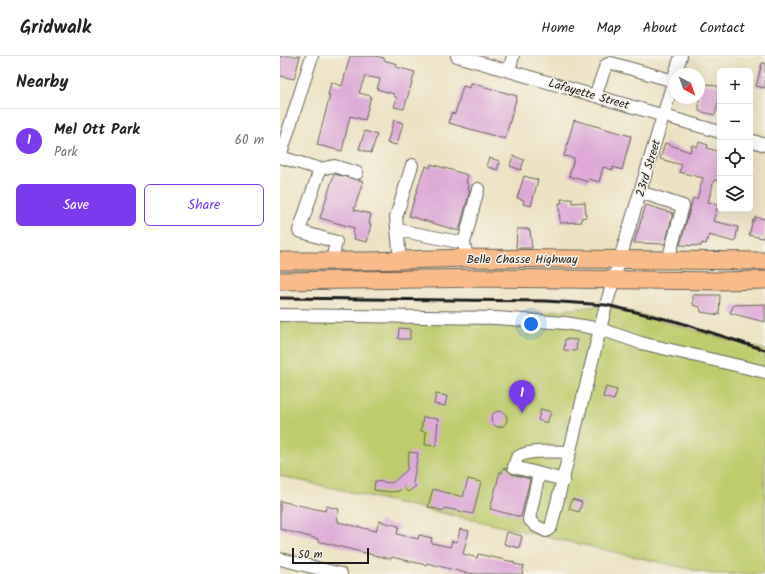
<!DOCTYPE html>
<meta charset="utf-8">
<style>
:root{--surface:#fff;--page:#f6f6f6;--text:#222;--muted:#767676;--line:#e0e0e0;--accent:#7c3aed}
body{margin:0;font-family:Kalam,sans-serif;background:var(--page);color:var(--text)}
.controls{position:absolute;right:12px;top:12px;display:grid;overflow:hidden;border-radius:6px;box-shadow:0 4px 16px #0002}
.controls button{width:36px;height:36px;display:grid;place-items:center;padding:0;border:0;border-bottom:1px solid var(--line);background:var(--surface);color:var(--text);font:20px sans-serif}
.compass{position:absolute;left:389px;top:12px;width:36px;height:36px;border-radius:50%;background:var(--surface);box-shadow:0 4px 16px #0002;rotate:139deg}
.scale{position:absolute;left:12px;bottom:10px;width:77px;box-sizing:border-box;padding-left:4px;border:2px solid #1c1c1c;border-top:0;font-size:11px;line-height:14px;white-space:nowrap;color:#1c1c1c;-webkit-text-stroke:3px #f7f3e8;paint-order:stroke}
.you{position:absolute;left:251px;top:268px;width:14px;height:14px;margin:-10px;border:3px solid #fff;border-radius:50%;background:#1a73e8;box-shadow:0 0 0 6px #1a73e833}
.badge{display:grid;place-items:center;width:26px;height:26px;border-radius:50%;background:var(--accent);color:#fff;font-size:13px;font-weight:700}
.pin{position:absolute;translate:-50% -33px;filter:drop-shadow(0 1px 2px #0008)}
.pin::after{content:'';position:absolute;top:21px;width:14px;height:12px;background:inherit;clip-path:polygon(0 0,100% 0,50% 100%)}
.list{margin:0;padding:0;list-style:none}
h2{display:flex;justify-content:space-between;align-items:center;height:52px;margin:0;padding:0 16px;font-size:17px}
h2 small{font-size:13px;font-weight:400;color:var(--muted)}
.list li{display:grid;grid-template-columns:26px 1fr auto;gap:12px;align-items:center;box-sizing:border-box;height:64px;padding:0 16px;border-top:1px solid var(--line)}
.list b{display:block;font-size:15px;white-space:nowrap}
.list p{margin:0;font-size:13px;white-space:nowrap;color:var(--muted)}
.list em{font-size:13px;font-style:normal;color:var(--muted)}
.actions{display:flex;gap:8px;padding:12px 16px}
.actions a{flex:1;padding:9px 0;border:1px solid var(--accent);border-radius:6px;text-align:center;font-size:14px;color:var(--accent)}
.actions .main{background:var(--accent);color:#fff}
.icon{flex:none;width:22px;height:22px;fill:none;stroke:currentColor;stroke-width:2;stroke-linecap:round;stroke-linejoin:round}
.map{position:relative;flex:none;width:485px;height:518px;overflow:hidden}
header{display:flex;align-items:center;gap:24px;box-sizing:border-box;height:56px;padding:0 20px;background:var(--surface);border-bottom:1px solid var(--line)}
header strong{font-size:19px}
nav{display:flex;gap:22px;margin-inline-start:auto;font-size:14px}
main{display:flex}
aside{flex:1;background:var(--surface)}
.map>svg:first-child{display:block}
.green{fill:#bfcc6e;stroke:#6e7445}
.building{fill:#dea9d8}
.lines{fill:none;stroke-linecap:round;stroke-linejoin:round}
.minor-casing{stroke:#656256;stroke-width:14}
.highway-casing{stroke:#656256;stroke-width:19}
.minor{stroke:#fff;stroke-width:12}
.highway{stroke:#fabb8b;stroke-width:17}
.rail{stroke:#1c1c1c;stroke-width:3}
.labels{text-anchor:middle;stroke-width:3;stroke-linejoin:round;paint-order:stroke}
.street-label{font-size:12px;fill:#1c1c1c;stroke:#f7f3e8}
</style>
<header>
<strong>Gridwalk</strong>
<nav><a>Home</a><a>Map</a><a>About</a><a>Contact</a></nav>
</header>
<main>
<aside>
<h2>Nearby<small></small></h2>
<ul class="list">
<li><span class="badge">1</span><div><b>Mel Ott Park</b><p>Park</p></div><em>60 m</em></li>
</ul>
<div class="actions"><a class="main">Save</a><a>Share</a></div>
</aside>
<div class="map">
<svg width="485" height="518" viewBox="0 0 485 518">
<rect width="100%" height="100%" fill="#f7f3e8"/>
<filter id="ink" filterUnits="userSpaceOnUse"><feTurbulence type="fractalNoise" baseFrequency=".025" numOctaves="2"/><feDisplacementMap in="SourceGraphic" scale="8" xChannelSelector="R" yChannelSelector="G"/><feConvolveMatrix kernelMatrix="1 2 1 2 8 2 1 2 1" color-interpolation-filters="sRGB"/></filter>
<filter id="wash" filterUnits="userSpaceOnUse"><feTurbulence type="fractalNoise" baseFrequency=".012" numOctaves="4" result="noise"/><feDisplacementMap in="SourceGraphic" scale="16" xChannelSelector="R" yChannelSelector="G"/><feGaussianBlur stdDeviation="0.9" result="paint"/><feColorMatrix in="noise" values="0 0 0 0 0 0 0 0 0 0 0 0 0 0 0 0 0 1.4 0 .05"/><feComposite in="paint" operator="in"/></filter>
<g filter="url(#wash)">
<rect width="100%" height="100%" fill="#ede3c3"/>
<!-- green -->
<path class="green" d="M326,249l159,45v224h-54l-431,-98v-155l216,-3z"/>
<g id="blocks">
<!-- building -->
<path class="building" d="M0,0h20l-6,23 -14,-3z
M70,0h25l9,2v2l13,4 -1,3 19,5 -11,37 -10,-2 3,-9 -3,-2v-2l-17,-5 3,-10 -15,-3 -6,17 12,3 -6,24 -15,-4 -8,35 -25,-6 13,-50h-2l3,-13 11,4z
M482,7h3v25l-9,-2z
M419,26l21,5v9l-5,19 -16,-4z
M191,27l46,13 -12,43 -56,-16 2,-10 4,1 8,-28 7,2z
M114,64l9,3 -6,22 -10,-2z
M294,64l57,16 -9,34 -9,-3v3l-10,-3 -4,15 -10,-3 -1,3 -19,-6 5,-18 -10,-2z
M85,75l12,4 -6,18 -12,-4z
M419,86l9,3 -1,3 13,4v29l-6,-1 -6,22 10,3 -5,16 25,6 -3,15 -26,-7 -3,9 -4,-1 -1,3 -21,-1 13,-47 4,1 6,-21 -24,-6 3,-7 -22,-6 5,-16 25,9 2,-7 5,2z
M233,100l11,4 -3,10 -11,-4z
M209,102l11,3 -3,9 -11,-4z
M151,108l37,11 -2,8 3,1 -1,6h2l-11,41 -50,-15 14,-45h2l1,-5 4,2z
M54,118l29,7 -9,29 17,4 -2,10h2l-4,18 -13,-3 1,-3 -2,-1 1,-7 -34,-10z
M244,120l14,4 -7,26 -8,-2 1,-4 -7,-2z
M281,143h11v4l13,-1 1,15 -5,1 1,4 -22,1 -1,-20h3z
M366,149l27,8 -8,31 -31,-1z
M475,161l10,2v11l-2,8 -14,-3 4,-15h2z
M237,173h11v1h2l2,18h-16z
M413,239h27l-1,20 -18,-3 -1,-5 -7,-2z
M485,248v18l-35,-9 4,-8z
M119,272l11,1v10h-12z
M285,283l12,1 -1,11 -12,-1z
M326,331l11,3 -3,10 -11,-3z
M156,338l11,2 -2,10 -11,-2z
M261,353l10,3 -4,11 -9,-3z
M211 363a8 8 0 1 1 16 0a8 8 0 1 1-16 0Z
M143,361l15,2 -2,27 -11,-1 1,-13 -5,-1z
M129,396l9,1 -5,30 3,3 -8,6 -5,-5 -4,4 -9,1 -16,-2 1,-9 17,2 15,-13z
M223,412l4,1 5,5 18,5 -9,38 -31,-8 10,-37 2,1z
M188,423l13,3 -8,32 -28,-6 -1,3 -16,-4 5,-18 30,8z
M292,443l10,3 -3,10 -10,-3z
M0,445l45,10 1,-5 13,3 -3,11h3l-1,2 38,9 3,-10 20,5 -2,8 21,5 1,-4 13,3 -1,4 1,1 18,4 2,-6 5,1 3,-13 9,2 -6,23 14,4 1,-4 36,8v2l10,2 -2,8h-47l-13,-2 -35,-9 -1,2 -34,-8 -1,2 -30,-7 -43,-11v-2l-38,-10z
M227,476l15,4 -3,12 -15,-4z"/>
</g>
</g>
<g filter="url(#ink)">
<use href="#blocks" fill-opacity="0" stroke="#656256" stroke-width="1"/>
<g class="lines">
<defs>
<path id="minor" d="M177,0l263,76
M229,15l4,-15
M395,18l6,-18
M315,40l11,-31 5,-2 63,18
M470,84l15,5
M0,101l40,12 -21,62 37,11 -4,19
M0,101l32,-101
M40,113l14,-3 23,7
M360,136l43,14 -15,54
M118,174l66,13
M187,202l-3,-15 14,-54
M120,204l-4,-43 16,-52
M0,259l216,3 69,5 35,6 41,14 124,29
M259,418l-10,45 7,7 10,5 5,-4 55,-222 69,-229
M284,424l-50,-13c1,-3 2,-7 3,-9 8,-9 41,-6 53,-6
M0,503l61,15"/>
<path id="highway" d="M0,205h89l98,-3 298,3
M0,225l211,-3 229,3 45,-1"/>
</defs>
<!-- minor casing -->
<use href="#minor" class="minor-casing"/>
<!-- highway casing -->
<use href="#highway" class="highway-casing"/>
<!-- minor -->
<use href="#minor" class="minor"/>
<!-- highway -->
<use href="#highway" class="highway"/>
<!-- rail -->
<path class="rail" d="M0,242l266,3 60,4 72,17 87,28"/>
</g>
</g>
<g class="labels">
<!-- street labels -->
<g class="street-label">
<text transform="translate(309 38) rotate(16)" y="4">Lafayette Street</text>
<text transform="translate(368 112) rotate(-73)" y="4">23rd Street</text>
<text x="242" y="207">Belle Chasse Highway</text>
</g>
</g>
</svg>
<div class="controls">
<button>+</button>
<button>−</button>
<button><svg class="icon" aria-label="locate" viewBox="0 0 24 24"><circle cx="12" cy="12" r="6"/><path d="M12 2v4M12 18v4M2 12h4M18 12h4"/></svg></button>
<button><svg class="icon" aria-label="layers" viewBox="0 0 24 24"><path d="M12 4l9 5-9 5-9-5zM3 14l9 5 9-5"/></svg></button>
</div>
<svg class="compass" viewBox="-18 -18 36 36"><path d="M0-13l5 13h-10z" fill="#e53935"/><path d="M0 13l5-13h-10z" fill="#767676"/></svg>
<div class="scale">50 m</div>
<div class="you"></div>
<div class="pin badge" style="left:242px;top:357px">1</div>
</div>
</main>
